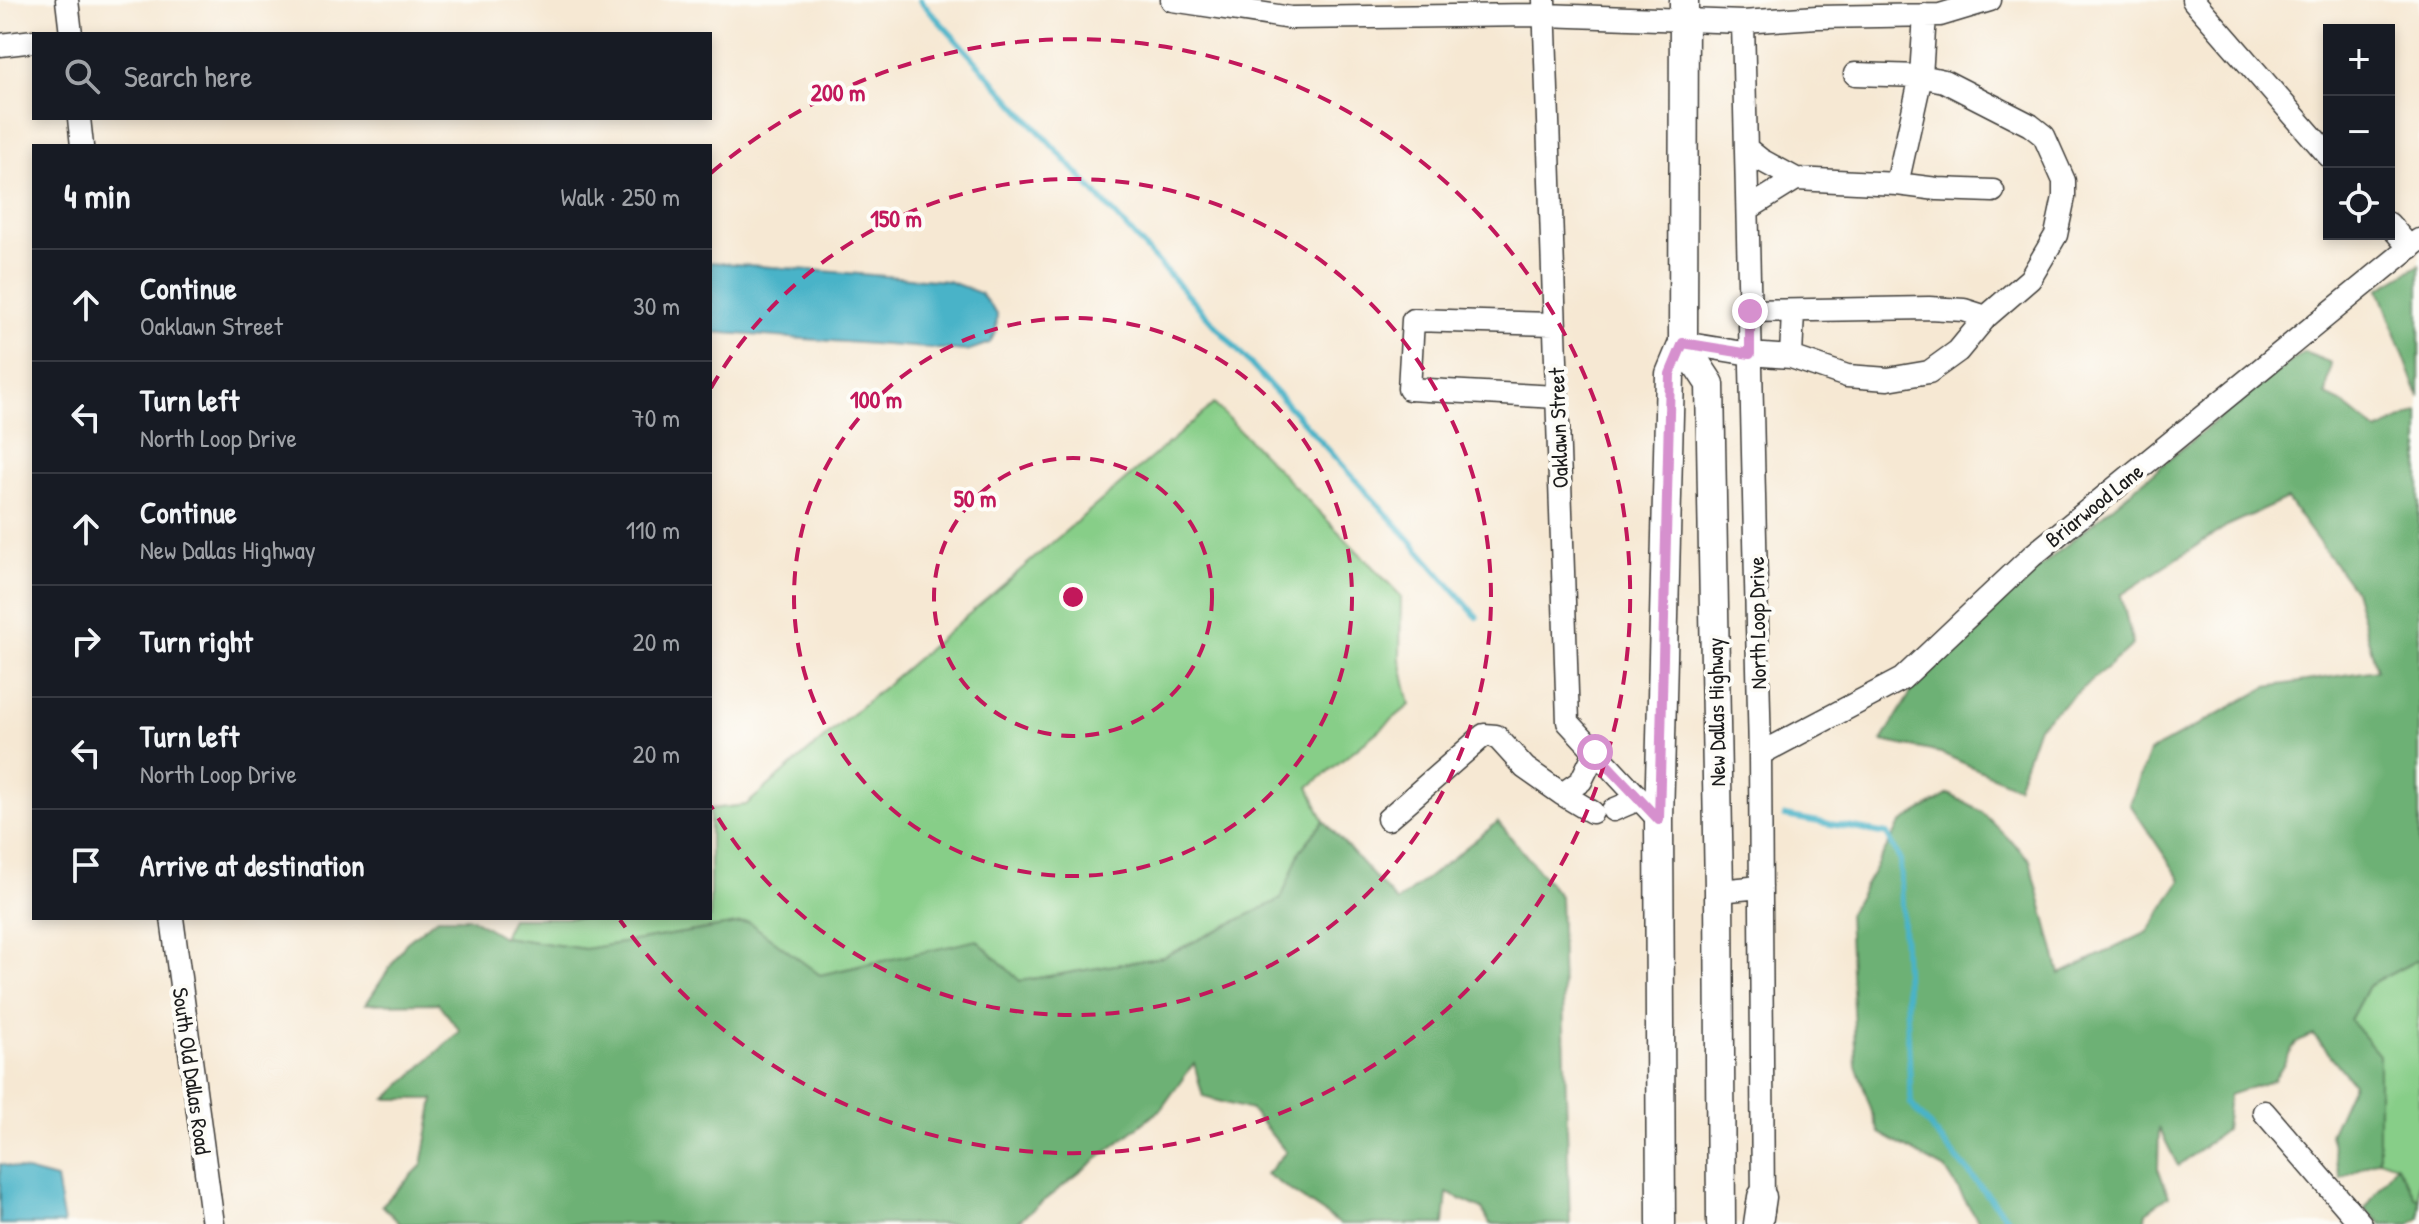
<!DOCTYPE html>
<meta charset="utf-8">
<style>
:root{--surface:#171b24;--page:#242831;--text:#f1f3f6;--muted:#9ea1a6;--line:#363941}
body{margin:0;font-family:"Patrick Hand",sans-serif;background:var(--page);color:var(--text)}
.controls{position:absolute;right:24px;top:24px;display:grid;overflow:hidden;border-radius:0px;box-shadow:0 4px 12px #0003}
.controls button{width:72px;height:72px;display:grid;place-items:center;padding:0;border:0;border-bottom:2px solid var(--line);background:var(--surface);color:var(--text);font:40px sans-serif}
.stop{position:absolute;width:24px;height:24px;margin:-18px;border:6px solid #d690ce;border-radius:50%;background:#fff}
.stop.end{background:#d690ce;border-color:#fff;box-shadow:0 2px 8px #0008}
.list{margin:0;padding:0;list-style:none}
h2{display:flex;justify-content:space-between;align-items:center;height:104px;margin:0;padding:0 32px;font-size:34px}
h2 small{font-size:26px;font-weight:400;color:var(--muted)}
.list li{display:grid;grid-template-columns:52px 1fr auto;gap:24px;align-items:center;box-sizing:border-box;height:112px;padding:0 32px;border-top:2px solid var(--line)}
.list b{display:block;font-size:30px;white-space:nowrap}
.list p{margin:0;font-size:26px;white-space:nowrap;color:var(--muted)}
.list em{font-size:26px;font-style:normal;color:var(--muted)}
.icon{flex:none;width:44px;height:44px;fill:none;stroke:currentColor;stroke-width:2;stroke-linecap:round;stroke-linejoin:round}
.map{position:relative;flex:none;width:2419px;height:1224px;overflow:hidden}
.search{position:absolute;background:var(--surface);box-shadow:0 4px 12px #0003;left:32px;top:32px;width:680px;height:88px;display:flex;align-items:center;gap:20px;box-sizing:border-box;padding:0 28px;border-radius:0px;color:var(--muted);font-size:30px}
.panel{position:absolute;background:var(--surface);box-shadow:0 4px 12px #0003;left:32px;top:144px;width:680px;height:776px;border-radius:0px}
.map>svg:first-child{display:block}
.green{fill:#87ce88;stroke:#527552;stroke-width:2}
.forest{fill:#6db174;stroke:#446648;stroke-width:2}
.water{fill:#49b3c8;stroke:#326872;stroke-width:2}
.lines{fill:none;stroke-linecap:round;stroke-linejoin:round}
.stream{stroke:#49b3c8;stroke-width:6}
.minor-casing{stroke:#3d3b37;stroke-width:25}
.major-casing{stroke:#3d3b37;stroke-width:31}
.minor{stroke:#fff;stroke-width:22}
.major{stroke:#fff;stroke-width:28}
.route{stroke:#d690ce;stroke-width:10}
.ring{fill:none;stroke:#c2185b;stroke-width:4;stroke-dasharray:14 10}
.labels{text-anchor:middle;stroke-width:8;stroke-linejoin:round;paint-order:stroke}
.street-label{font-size:22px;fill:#1c1c1c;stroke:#fdfcf7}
.centre{fill:#c2185b;stroke:#fdfcf7;stroke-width:4}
.ring-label{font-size:24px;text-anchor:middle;font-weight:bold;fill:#c2185b;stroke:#fdfcf7;stroke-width:8;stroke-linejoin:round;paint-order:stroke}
</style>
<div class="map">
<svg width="2419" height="1224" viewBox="0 0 2419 1224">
<rect width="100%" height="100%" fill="#fdfcf7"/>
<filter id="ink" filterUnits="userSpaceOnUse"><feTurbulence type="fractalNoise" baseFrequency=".0125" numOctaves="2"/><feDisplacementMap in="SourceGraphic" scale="16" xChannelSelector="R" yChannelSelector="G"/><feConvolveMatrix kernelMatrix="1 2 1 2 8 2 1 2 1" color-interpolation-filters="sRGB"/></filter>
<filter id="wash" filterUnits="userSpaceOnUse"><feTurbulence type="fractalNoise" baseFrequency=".006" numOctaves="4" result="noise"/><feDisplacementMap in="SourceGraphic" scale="32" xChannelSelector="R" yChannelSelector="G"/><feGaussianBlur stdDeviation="1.8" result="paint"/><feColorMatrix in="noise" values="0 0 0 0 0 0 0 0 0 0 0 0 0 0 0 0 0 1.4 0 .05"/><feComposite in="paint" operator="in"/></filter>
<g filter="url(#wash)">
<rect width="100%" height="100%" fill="#f6e8d3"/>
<!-- green -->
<path class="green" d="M1214,404l187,192 -1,63 10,46 -101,82 15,34 -24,30 -18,48 -119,58 -144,24 -144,-19 -55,13 -72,-53 -163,27 -82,-12 8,-19h199v-109l36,-4z
M2419,959v238l-2,2 -21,-34 -17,-6 -1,-52 -28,-87 18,-34z"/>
<!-- forest -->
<path class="forest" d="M2419,265v132l-40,-108z
M2304,352l27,11 -5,32 15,7 36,29 42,-20v548l-51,27 -18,34 29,35v104l-38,19 -11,-44 23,-51 -39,-48 -18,8 -22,37 -45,15 -4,35 -47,36 -19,-38 -1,41 11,27 -23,16 -2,12h-164l-34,-54 -67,-37 -23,-68 -8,-150 53,-92 48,-29 33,18 48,48 30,114 88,-42 33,-52 -51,-76 19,-52 118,-65 110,-17 -23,-80 -67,-91 -60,27 -106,69 12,50 -95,81 -21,61 -76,-34 -59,-12 31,-52 97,-97 241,-201z
M1324,821l73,81 101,-80 62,74 10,328h-80l-8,-15 -35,-16 -3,31h-104l-74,-50 20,-22 -35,-42 -48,-13 -9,-34 -33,46 -147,115h-614l-18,-19 40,-40 12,-66h-48l74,-68 -22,-28 -72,1 40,-61 31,-25h34l32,19 82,12 164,-27 71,53 157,-35 43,41 143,-24 118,-58 19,-48z
M2396,1164l20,34 3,-1v21l-9,6h-28l-17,-15z"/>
<!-- water -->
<path class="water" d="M710,262l238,19 32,12 17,21 -1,17 -6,12 -23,8 -257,-19z
M0,1164l56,15 8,45h-64z"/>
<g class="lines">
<!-- stream -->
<path class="stream" d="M920,0l482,531 75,86
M1785,816l102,18 13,26 11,244 101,120"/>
</g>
</g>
<g filter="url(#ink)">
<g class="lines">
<defs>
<path id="minor" d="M67,0l4,34
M1172,0l119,18 253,-3 199,7 74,-5 123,-2 50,-15
M1544,0l24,722 91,98
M2193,0l136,156
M1743,22l17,732 3,457
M0,45l34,-4
M79,118l3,28
M1746,148l15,12 35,19 101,5 24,-108 4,-61
M1897,184l40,5 56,2
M1748,209l48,-30
M2389,224l21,24
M1750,311l179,-3 35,2 22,7
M1554,324l-141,-4 -4,69 148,8
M1683,343l67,11 41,3 56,19 41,3 41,-7 29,-21 28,-34 44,-38 26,-44 8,-38v-16l-20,-45 -14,-11 -86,-44 -23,-5 -66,-2
M1791,357l2,-46
M1760,754l142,-75 130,-123 387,-316
M1562,794l30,18
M1613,810l26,-11
M1388,819l96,-84 12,1 29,32 37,26 19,-13 14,-29
M1719,891l42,-4
M172,918l41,306
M2264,1112l97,112"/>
<path id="major" d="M1683,343l27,41 9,507 2,333
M1661,1224l-2,-404 11,-446 13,-31 1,-343
M1758,1224l4,-27"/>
</defs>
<!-- minor casing -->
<use href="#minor" class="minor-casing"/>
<!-- major casing -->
<use href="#major" class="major-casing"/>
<!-- minor -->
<use href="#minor" class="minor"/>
<!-- major -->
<use href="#major" class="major"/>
</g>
</g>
<g class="lines" filter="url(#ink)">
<!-- route -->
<path class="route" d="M1595,752l64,68 11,-446 13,-31 67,11v-43"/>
</g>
<!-- distance rings -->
<g class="ring">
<circle cx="1073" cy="597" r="139"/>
<circle cx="1073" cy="597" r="279"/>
<path d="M711 388A418 418 0 1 1 711 806"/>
<path d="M711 173A557 557 0 1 1 620 920"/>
</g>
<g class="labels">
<!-- street labels -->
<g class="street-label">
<text transform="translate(1558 428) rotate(-92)" y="8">Oaklawn Street</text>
<text transform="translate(2094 505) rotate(-39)" y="8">Briarwood Lane</text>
<text transform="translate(1757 623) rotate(-91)" y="8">North Loop Drive</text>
<text transform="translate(1716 712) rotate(-91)" y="8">New Dallas Highway</text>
<text transform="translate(192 1071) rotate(82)" y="8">South Old Dallas Road</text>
</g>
</g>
<circle cx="1073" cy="597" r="12" class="centre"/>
<g class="ring-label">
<text x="838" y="101">200 m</text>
<text x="896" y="227">150 m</text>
<text x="876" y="408">100 m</text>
<text x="975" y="507">50 m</text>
</g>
</svg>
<div class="controls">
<button>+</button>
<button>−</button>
<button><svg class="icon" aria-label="locate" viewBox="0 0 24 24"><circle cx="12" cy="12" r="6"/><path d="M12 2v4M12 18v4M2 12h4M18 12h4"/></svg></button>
</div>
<div class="stop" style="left:1595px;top:752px"></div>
<div class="stop end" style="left:1750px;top:311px"></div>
<div class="search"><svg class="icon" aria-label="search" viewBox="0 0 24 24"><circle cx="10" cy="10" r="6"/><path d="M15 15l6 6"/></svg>Search here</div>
<section class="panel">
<h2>4 min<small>Walk · 250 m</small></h2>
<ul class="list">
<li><svg class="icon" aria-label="ahead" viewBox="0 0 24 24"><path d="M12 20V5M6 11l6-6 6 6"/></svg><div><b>Continue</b><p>Oaklawn Street</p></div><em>30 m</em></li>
<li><svg class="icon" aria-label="left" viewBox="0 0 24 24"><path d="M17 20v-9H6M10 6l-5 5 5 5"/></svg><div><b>Turn left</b><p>North Loop Drive</p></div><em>70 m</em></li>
<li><svg class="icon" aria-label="ahead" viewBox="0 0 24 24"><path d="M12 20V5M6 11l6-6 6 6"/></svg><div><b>Continue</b><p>New Dallas Highway</p></div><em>110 m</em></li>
<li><svg class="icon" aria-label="right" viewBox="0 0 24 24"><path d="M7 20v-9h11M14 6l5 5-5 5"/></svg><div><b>Turn right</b></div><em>20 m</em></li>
<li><svg class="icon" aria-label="left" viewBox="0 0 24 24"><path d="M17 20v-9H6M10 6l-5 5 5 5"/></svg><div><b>Turn left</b><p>North Loop Drive</p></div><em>20 m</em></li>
<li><svg class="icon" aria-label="arrive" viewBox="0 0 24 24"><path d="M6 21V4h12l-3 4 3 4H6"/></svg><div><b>Arrive at destination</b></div></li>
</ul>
</section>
</div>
